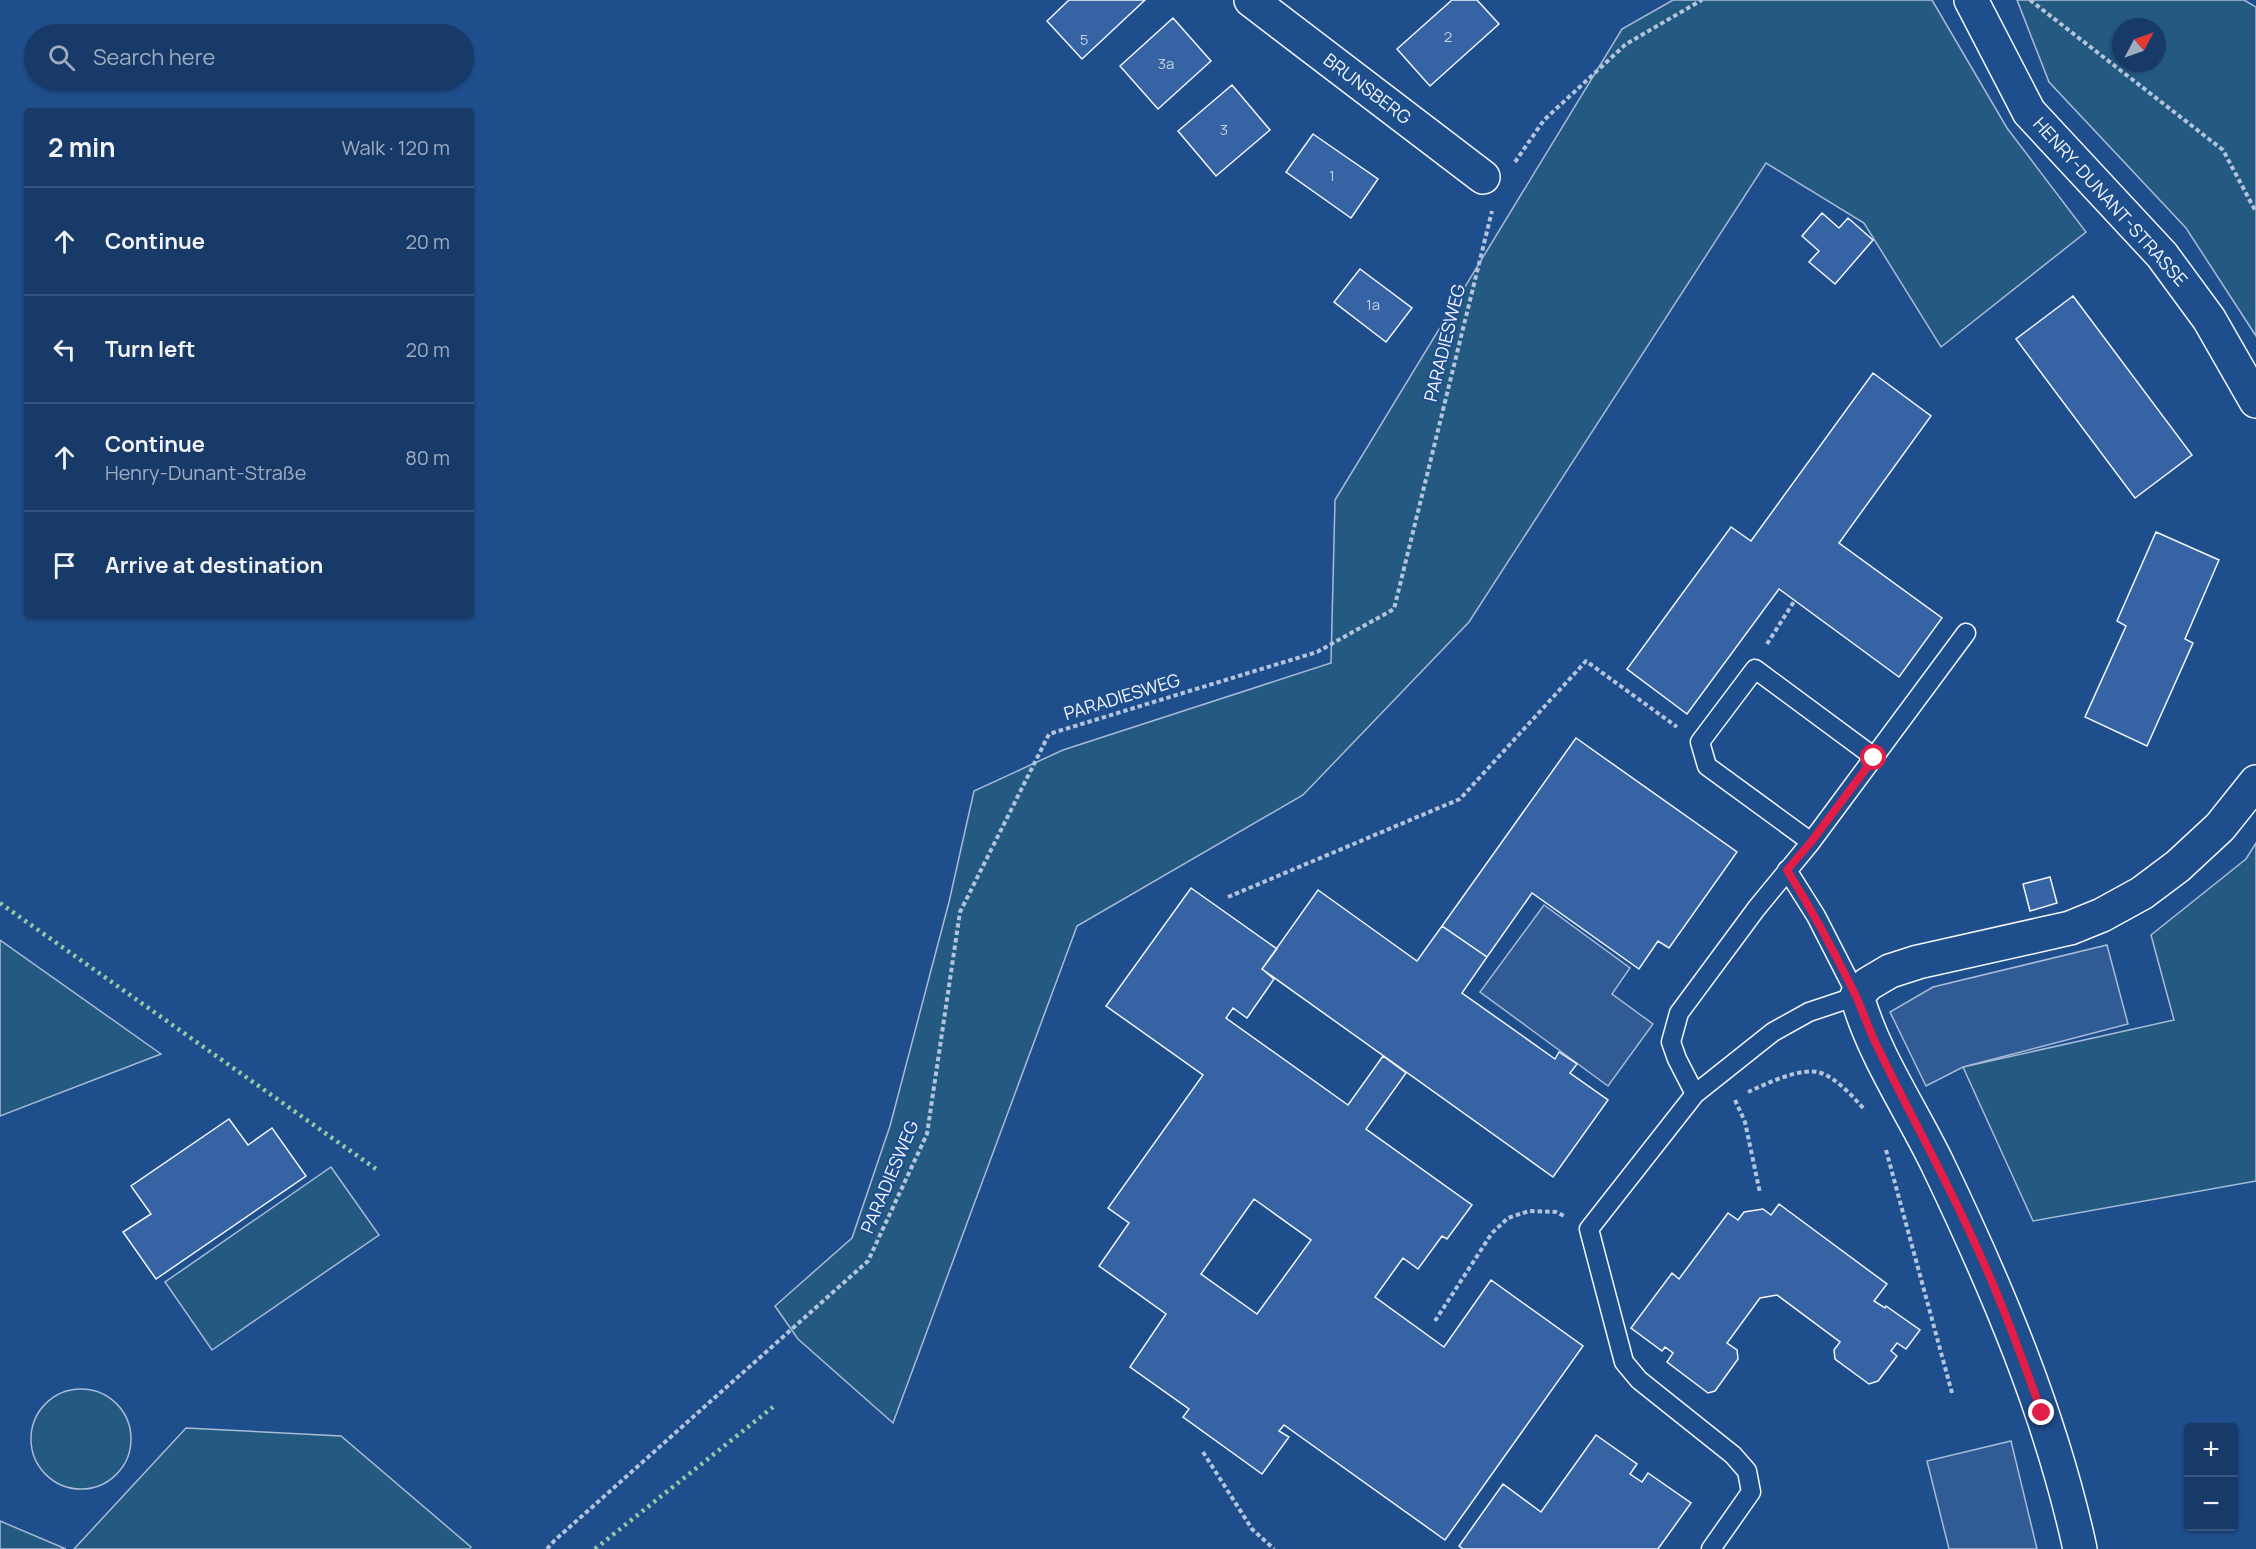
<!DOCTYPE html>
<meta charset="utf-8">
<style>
:root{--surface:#173a69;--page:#20416f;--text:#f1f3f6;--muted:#9eadc0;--line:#36547d}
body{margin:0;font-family:Manrope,sans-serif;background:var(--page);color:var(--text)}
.controls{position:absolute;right:18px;bottom:18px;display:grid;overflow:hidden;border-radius:6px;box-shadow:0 2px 4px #0004}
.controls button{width:54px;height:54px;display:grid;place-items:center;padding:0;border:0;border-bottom:2px solid var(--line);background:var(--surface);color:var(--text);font:30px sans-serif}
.compass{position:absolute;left:2112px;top:18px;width:54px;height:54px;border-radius:50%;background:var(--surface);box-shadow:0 2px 4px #0004;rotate:49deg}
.stop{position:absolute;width:18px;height:18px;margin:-14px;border:4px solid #e11d48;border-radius:50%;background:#fff}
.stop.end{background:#e11d48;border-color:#fff;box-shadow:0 2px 6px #0008}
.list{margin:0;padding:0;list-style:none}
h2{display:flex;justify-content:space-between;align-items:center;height:78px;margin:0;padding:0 24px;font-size:26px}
h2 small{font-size:20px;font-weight:400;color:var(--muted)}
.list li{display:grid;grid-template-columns:39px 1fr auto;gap:18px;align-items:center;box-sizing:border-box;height:108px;padding:0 24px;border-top:2px solid var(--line)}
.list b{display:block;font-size:22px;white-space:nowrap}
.list p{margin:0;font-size:20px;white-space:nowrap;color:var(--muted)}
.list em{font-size:20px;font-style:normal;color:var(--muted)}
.icon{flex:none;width:33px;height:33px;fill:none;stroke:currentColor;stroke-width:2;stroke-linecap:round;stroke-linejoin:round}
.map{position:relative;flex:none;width:2256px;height:1549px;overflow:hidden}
.search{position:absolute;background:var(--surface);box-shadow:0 2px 4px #0004;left:24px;top:24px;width:450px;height:66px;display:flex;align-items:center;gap:15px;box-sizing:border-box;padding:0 21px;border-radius:33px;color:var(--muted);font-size:22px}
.panel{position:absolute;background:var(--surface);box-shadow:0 2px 4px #0004;left:24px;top:108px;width:450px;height:510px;border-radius:6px}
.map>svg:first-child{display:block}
.green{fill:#245a82;stroke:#a8bbd7;stroke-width:1.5;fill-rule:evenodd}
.parking{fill:#305b95;stroke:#a8bbd7;stroke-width:1.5}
.building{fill:#3563a3;stroke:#f2f6ff;stroke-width:1.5;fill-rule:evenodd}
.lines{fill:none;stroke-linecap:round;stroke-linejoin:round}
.service-casing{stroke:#f2f6ff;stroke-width:21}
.minor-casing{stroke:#f2f6ff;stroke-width:36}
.path{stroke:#b3c4dc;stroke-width:4;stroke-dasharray:4.5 3;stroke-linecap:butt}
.service{stroke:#1f4e8c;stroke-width:18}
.minor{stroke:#1f4e8c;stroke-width:33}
.hedge{stroke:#97c8a6;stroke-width:4.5;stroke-dasharray:3 4.5;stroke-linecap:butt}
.route{stroke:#e11d48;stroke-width:8}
.labels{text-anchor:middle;stroke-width:4.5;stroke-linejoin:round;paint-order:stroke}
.number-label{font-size:15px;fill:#c3d1e8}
.street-label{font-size:18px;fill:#f2f6ff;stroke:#1f4e8c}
</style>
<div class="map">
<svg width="2256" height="1549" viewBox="0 0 2256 1549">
<rect width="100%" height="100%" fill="#1f4e8c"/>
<!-- green -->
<path class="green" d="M1673,0h259l75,128 79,104 -145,115 -77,-124 -98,-60 -297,459 -166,173 -226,131 -184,497 -95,-84 -23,-33 77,-68 38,-112 59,-224 25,-111 89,-41 268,-87 4,-163 287,-471z
M2017,0h227l12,7v329l-70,-108 -137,-146zM2121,27h36v36h-36z
M2256,843v338l-223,40 -70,-154 211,-47 -23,-85 95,-76z
M0,940l161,114 -161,62z
M331,1167l48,68 -167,115 -47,-68z
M31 1439a50 50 0 1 1 100 0a50 50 0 1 1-100 0Z
M186,1428l155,8 130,111 -2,2h-395z
M0,1521l66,28h-66z"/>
<!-- parking -->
<path class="parking" d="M1544,905l86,63 -18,26 41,30 -45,62 -128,-94z
M2107,945l21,79 -165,43 -37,19 -36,-74 43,-25z
M2011,1441l26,108h-88l-22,-88z"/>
<!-- building -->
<path class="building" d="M1069,0h76l-63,59 -35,-38z
M1452,0h25l22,24 -69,62 -33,-37z
M1173,18l38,43 -53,48 -38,-43z
M1232,85l38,45 -54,46 -38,-45z
M1313,134l65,45 -27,39 -65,-46z
M1822,213l17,15 9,-10 25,22 -38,44 -26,-22 10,-11 -17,-15z
M1360,269l52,39 -26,34 -52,-40z
M2073,296l119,159 -57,43 -119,-159z
M1873,373l58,43 -92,127 103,75 -43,59 -120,-88 -92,125 -60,-45 104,-142 20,14z
M2156,532l63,28 -34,79 8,4 -46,103 -62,-29 41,-91 -9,-5z
M1576,738l161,114 -68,96 -11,-7 -19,28 -107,-76 -45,64 -45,-31z
M2050,877l7,26 -27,8 -7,-27z
M1191,888l86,61 -15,20 12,10 -27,39 -14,-10 -7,10 122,87 35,-49 23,17 -40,56 106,76 -25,34 -5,-3 -24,33 -15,-11 -28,39 69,50 47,-67 92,66 -138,194 -161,-115 -5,6 10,6 -27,37 -79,-57 6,-8 -59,-42 36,-53 -67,-48 30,-43 -21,-15 95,-133 -97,-69zM1254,1199l57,41 -54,74 -56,-40z
M1318,890l99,71 25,-35 45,31 -25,36 93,66 4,-7 18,12 -7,9 38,27 -55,77 -291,-208z
M229,1119l19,26 24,-17 34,48 -150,103 -33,-47 28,-18 -20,-28z
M1779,1204l108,80 -13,17 11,7 1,-2 34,24 -14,19 -9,-6 -6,8 6,5 -19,25 -9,3 -34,-25 -1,-9 6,-8 -63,-47 -17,3 -33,45 10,7 1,9 -23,32 -7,2 -41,-31 6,-9 -8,-6 -3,4 -31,-23 41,-55 7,6 49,-66 10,7 6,-8 19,-3 8,6z
M1596,1435l41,29 -7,10 12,8 6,-9 43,30 -33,46h-195l-4,-3 44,-62 38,28z"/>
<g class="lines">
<defs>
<path id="service" d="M1811,842l-104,-76 -7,-24 55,-73 119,88
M1695,1094l-18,-35 -6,-17 8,-29 77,-104 55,-67 155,-209
M1711,1549l40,-57 -4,-21 -14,-16 -94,-75 -15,-18 -35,-133 106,-135 78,-62 36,-20 48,-16 -41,-80 -29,-46"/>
<path id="minor" d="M1251,0l232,177
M1971,0l58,112 133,143 47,64 47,82
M2080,1549c-29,-134 -83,-261 -142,-384 -27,-56 -64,-109 -81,-169l11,-12 22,-13 28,-9 152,-34 32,-13 40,-22 36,-27 42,-39 36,-45"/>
</defs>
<!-- service casing -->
<use href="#service" class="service-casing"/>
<!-- minor casing -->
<use href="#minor" class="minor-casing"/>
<!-- path -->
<path class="path" d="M2030,0l193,150 33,62
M1515,162l29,-42 82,-76 76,-44
M1767,644l28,-44
M1228,897l232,-98 126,-138 91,66
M1748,1092c18,-8 54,-26 73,-19 18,7 31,23 43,36
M1735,1100l10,22 15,71
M1886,1150l66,243
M1435,1321l57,-88 16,-15 21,-7 27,1 8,4
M1203,1452l49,77 22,20
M547,1549l7,-8 314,-280 59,-127 33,-222 89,-178 268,-82 77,-43 98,-398"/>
<!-- service -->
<use href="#service" class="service"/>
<!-- minor -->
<use href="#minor" class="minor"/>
<!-- hedge -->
<path class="hedge" d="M0,903l376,266
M595,1549l178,-142"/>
</g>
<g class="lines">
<!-- route -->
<path class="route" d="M1874,758l-63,84 -24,28c25,40 47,81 68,124 8,17 14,37 23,54 32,67 69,132 99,200 25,54 45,110 65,165"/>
</g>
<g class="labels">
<!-- number labels -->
<g class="number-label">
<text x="1448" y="42">2</text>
<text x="1084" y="45">5</text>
<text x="1166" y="69">3a</text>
<text x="1224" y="135">3</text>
<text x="1332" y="181">1</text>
<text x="1373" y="310">1a</text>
</g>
<!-- street labels -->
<g class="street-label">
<text transform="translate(1367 89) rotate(37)" y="6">BRUNSBERG</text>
<text transform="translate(2110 202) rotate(48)" y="6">HENRY-DUNANT-STRASSE</text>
<text transform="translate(1445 343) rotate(-76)" y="6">PARADIESWEG</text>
<text transform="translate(1122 697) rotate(-17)" y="6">PARADIESWEG</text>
<text transform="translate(890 1177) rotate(-67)" y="6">PARADIESWEG</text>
</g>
</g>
</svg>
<div class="controls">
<button>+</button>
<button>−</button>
</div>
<svg class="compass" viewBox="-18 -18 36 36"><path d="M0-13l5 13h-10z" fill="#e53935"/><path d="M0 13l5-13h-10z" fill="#9eadc0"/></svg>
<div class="stop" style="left:1874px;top:758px"></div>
<div class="stop end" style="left:2042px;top:1413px"></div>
<div class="search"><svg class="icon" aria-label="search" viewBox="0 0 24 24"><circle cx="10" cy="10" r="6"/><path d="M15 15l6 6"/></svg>Search here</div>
<section class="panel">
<h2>2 min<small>Walk · 120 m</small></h2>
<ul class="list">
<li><svg class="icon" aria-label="ahead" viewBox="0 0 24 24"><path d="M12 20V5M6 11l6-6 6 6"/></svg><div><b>Continue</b></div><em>20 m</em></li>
<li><svg class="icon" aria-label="left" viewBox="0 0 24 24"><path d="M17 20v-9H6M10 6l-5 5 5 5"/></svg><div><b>Turn left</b></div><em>20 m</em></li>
<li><svg class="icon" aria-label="ahead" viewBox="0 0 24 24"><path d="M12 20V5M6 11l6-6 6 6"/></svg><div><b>Continue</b><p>Henry-Dunant-Straße</p></div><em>80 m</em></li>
<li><svg class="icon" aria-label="arrive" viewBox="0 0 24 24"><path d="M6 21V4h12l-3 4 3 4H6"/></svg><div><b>Arrive at destination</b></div></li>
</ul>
</section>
</div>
